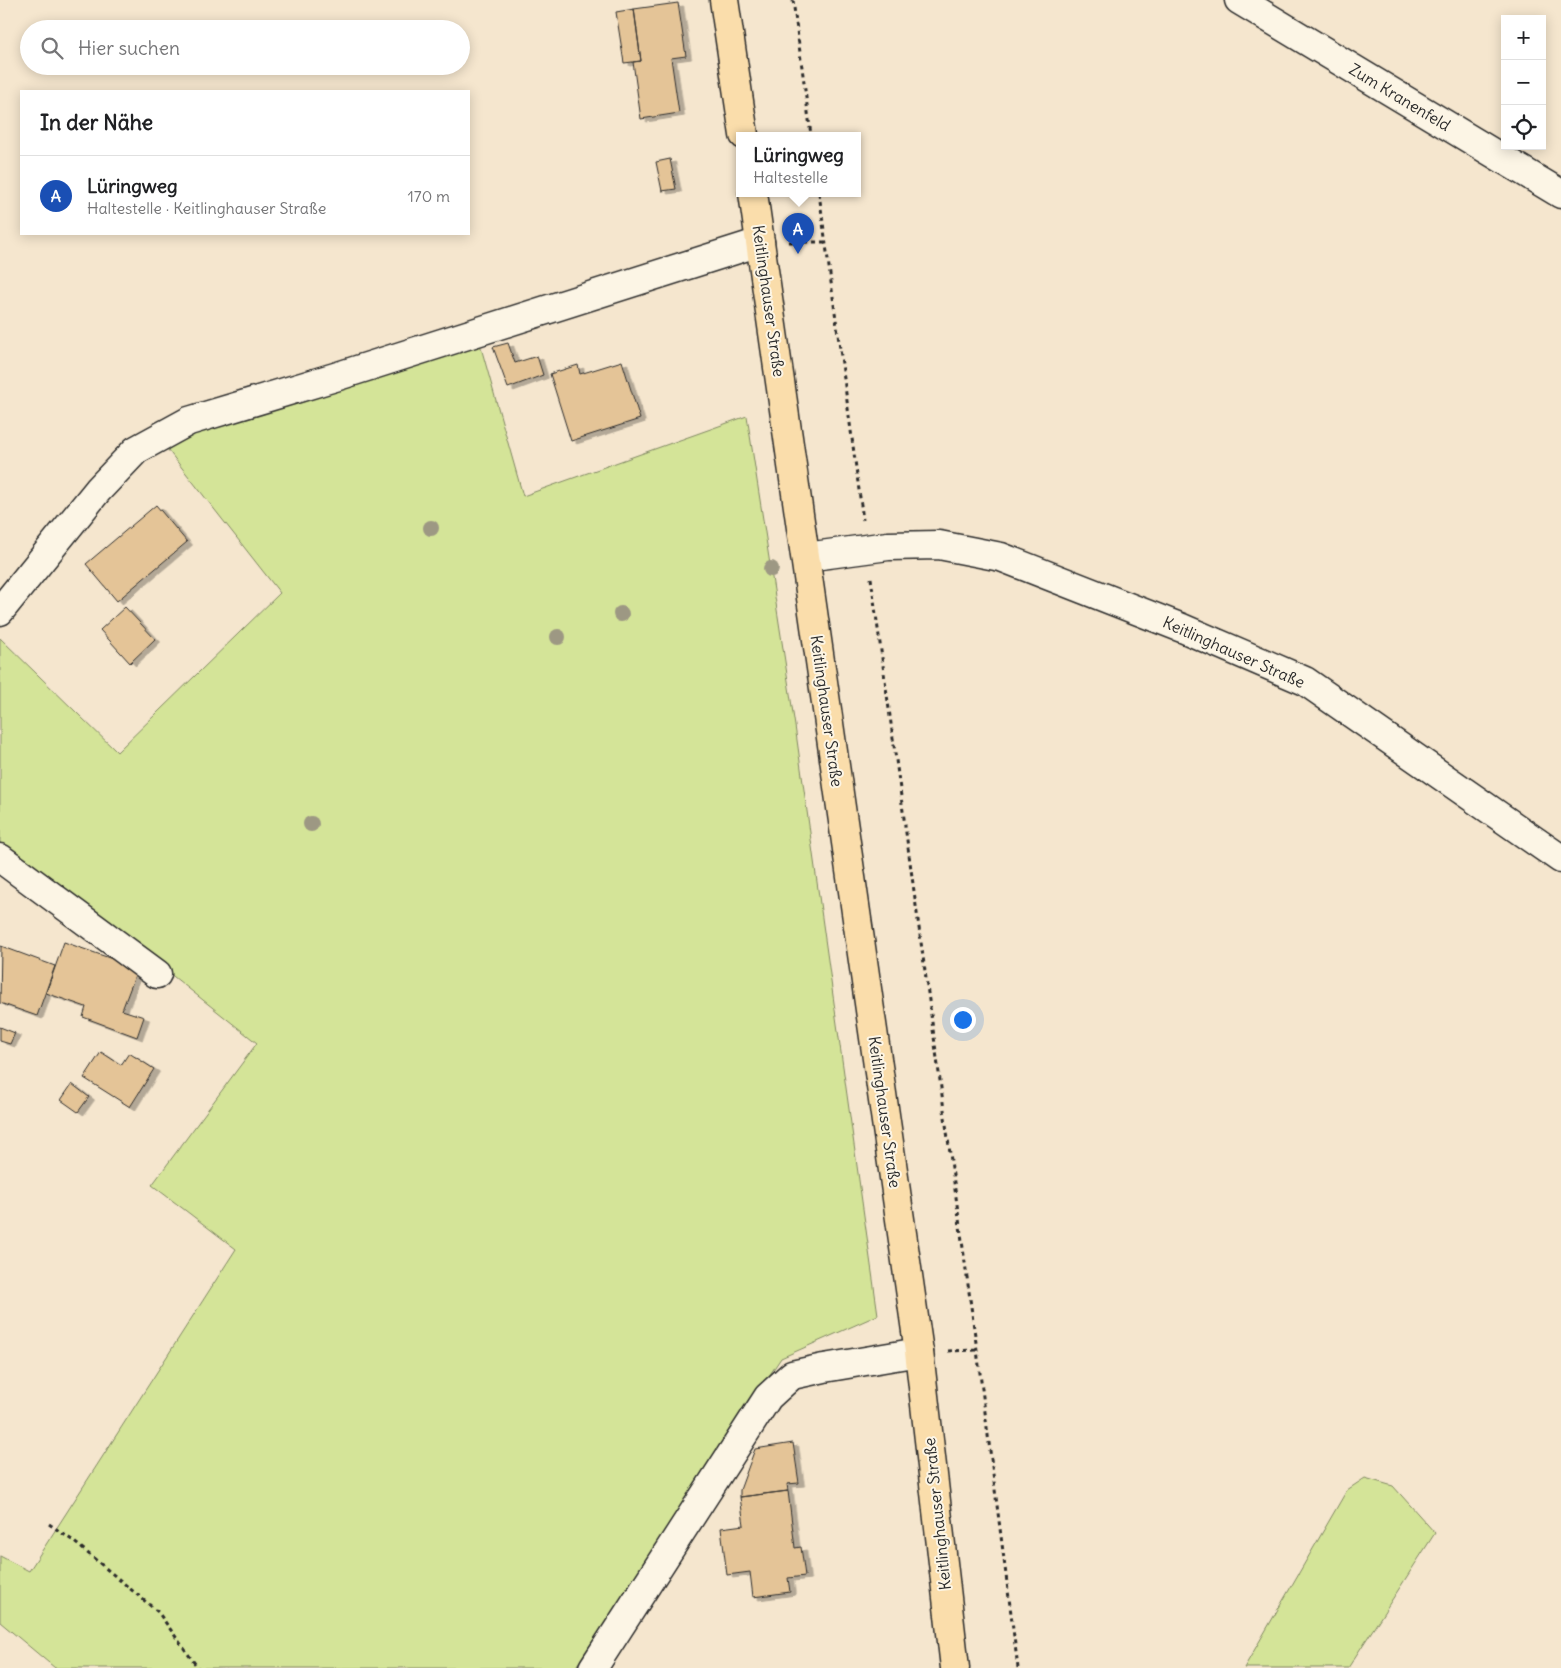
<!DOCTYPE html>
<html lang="de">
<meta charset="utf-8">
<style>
:root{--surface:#fff;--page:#f2f2f2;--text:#202124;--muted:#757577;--line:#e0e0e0;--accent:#1f6fb2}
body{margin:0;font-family:Delius,sans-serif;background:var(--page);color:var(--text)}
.controls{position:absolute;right:15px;top:15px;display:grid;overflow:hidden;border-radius:0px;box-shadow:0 2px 12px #0003}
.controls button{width:45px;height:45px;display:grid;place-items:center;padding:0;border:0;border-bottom:1px solid var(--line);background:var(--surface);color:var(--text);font:25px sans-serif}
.you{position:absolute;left:962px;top:1019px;width:18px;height:18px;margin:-12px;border:4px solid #fff;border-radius:50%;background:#1a73e8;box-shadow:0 0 0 8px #1a73e833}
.badge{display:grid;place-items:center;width:32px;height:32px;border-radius:50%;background:var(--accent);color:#fff;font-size:16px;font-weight:700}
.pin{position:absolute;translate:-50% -41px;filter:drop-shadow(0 1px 2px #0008)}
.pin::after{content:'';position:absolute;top:26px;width:18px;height:15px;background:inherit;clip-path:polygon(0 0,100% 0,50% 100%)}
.popup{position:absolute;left:736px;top:132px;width:125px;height:65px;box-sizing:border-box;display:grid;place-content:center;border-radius:0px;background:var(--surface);filter:drop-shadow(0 1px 4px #0005);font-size:16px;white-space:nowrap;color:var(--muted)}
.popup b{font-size:19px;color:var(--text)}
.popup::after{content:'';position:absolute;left:50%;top:100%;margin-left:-10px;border:10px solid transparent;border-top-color:var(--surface)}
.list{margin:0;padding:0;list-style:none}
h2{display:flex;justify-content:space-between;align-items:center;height:65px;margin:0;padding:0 20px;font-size:21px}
h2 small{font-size:16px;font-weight:400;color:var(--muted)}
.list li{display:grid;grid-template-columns:32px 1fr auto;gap:15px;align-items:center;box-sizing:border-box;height:80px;padding:0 20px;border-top:1px solid var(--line)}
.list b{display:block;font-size:19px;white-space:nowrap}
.list p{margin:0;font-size:16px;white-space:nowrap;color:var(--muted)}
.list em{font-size:16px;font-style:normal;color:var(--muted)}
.icon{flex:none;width:28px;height:28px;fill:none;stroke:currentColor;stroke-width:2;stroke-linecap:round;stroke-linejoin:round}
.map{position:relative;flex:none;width:1561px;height:1668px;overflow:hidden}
.search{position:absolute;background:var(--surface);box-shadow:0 2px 12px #0003;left:20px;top:20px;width:450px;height:55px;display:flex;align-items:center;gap:12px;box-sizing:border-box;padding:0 18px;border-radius:28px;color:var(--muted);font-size:19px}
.panel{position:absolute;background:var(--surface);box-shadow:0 2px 12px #0003;left:20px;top:90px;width:450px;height:145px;border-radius:0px}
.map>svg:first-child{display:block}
.green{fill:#d4e498;stroke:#808862}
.building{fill:#e4c497;stroke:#2b2b2b;filter:url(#shadow)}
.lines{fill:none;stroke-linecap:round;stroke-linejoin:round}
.minor-casing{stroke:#2b2b2b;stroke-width:31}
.major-casing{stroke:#2b2b2b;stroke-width:31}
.path{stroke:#2b2b2b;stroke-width:3;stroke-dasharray:4 4;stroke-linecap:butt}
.minor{stroke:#fcf5e5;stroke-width:28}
.major{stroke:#faddab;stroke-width:28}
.tree{fill:#9d9883}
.labels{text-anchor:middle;stroke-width:4;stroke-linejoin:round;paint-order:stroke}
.street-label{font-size:16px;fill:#2b2b2b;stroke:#fcf5e5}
</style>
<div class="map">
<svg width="1561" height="1668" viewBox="0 0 1561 1668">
<defs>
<filter id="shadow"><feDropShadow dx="5.5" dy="3" stdDeviation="0" flood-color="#0004"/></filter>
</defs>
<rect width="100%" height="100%" fill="#f5e6ce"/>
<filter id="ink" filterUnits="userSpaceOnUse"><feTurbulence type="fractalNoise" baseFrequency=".02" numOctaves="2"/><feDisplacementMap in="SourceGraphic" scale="10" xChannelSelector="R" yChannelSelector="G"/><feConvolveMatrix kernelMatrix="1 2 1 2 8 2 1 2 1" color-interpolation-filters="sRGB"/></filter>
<g filter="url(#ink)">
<!-- green -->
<path class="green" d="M480,344l43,152 224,-80 48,310 83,589 -97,43 -206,310h-520l-55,-46v-66l29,15 207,-322 -84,-64 105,-142 -103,-82 -154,-111v-212l117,114 163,-159 -116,-148 23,-17z
M1365,1478l28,8 42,47 -87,135h-104l103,-178z"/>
<!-- building -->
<path class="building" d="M678,3l8,53 -15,2 8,55 -38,6 -8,-57 8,-1 -7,-52z
M634,9l7,52 -17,2 -8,-51z
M670,159l6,30 -14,2 -6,-29z
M508,343l7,20 22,-7 6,19 -35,13 -15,-41z
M622,361l18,58 -69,22 -21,-67 28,-9 2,9z
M156,505l31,37 -70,59 -31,-37z
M125,607l30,32 -25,24 -30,-33z
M64,942l74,26 -16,42 22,7 -7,20 -54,-20 3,-10 -40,-14z
M1,946l54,20 -18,50 -37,-13z
M0,1027l15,6 -5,11 -10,-3z
M101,1052l20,13 8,-12 25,16 -24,38 -46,-29z
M72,1084l17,13 -11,15 -17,-12z
M793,1443l6,40 -12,1 1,7 -48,6v-7l15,-41z
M788,1491l7,57 6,-1 4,29 -17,2 2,14 -37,5 -3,-25 -23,3 -6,-47 23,-3 -4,-28z"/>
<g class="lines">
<defs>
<path id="minor" d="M1239,0l322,194
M806,557l82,-11 51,-1 62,12 181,71 123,53 256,178
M0,611l98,-121 38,-40 53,-29 146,-44 425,-135
M0,858l157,116
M593,1668l175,-271 24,-22 32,-7 95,-16"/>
<path id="major" d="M724,0l20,135
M753,193l166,1159 36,316"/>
</defs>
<!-- minor casing -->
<use href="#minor" class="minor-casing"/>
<!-- major casing -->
<use href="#major" class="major-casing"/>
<!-- path -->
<path class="path" d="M793,0l18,135
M819,193l44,327
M789,242h37
M871,578l106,772 41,318
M948,1351l29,-1
M49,1524l23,16 86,72 40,56"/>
<!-- minor -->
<use href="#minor" class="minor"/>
<!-- major -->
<use href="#major" class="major"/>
</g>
<!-- trees -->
<g class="tree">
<circle cx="431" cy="528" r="8"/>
<circle cx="771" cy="569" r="8"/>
<circle cx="621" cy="614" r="8"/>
<circle cx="558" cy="637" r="8"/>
<circle cx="311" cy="824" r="8"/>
</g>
</g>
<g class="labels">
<!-- street labels -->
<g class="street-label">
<text transform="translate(1400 97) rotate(31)" y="6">Zum Kranenfeld</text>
<text transform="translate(769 301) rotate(82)" y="6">Keitlinghauser Straße</text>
<text transform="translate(1234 652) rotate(24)" y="6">Keitlinghauser Straße</text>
<text transform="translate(827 711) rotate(82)" y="6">Keitlinghauser Straße</text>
<text transform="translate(885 1112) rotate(82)" y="6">Keitlinghauser Straße</text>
<text transform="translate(937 1514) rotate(-96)" y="6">Keitlinghauser Straße</text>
</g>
</g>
</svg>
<div class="controls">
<button>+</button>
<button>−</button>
<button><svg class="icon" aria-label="locate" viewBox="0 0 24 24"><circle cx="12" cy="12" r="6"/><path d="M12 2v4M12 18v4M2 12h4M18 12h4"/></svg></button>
</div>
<div class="you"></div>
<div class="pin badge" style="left:798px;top:254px;background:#1a4fb4">A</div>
<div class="popup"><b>Lüringweg</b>Haltestelle</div>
<div class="search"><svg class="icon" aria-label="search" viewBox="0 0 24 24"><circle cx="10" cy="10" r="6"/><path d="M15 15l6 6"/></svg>Hier suchen</div>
<section class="panel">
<h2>In der Nähe<small></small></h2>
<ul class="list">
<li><span class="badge" style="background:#1a4fb4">A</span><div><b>Lüringweg</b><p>Haltestelle · Keitlinghauser Straße</p></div><em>170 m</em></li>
</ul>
</section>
</div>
